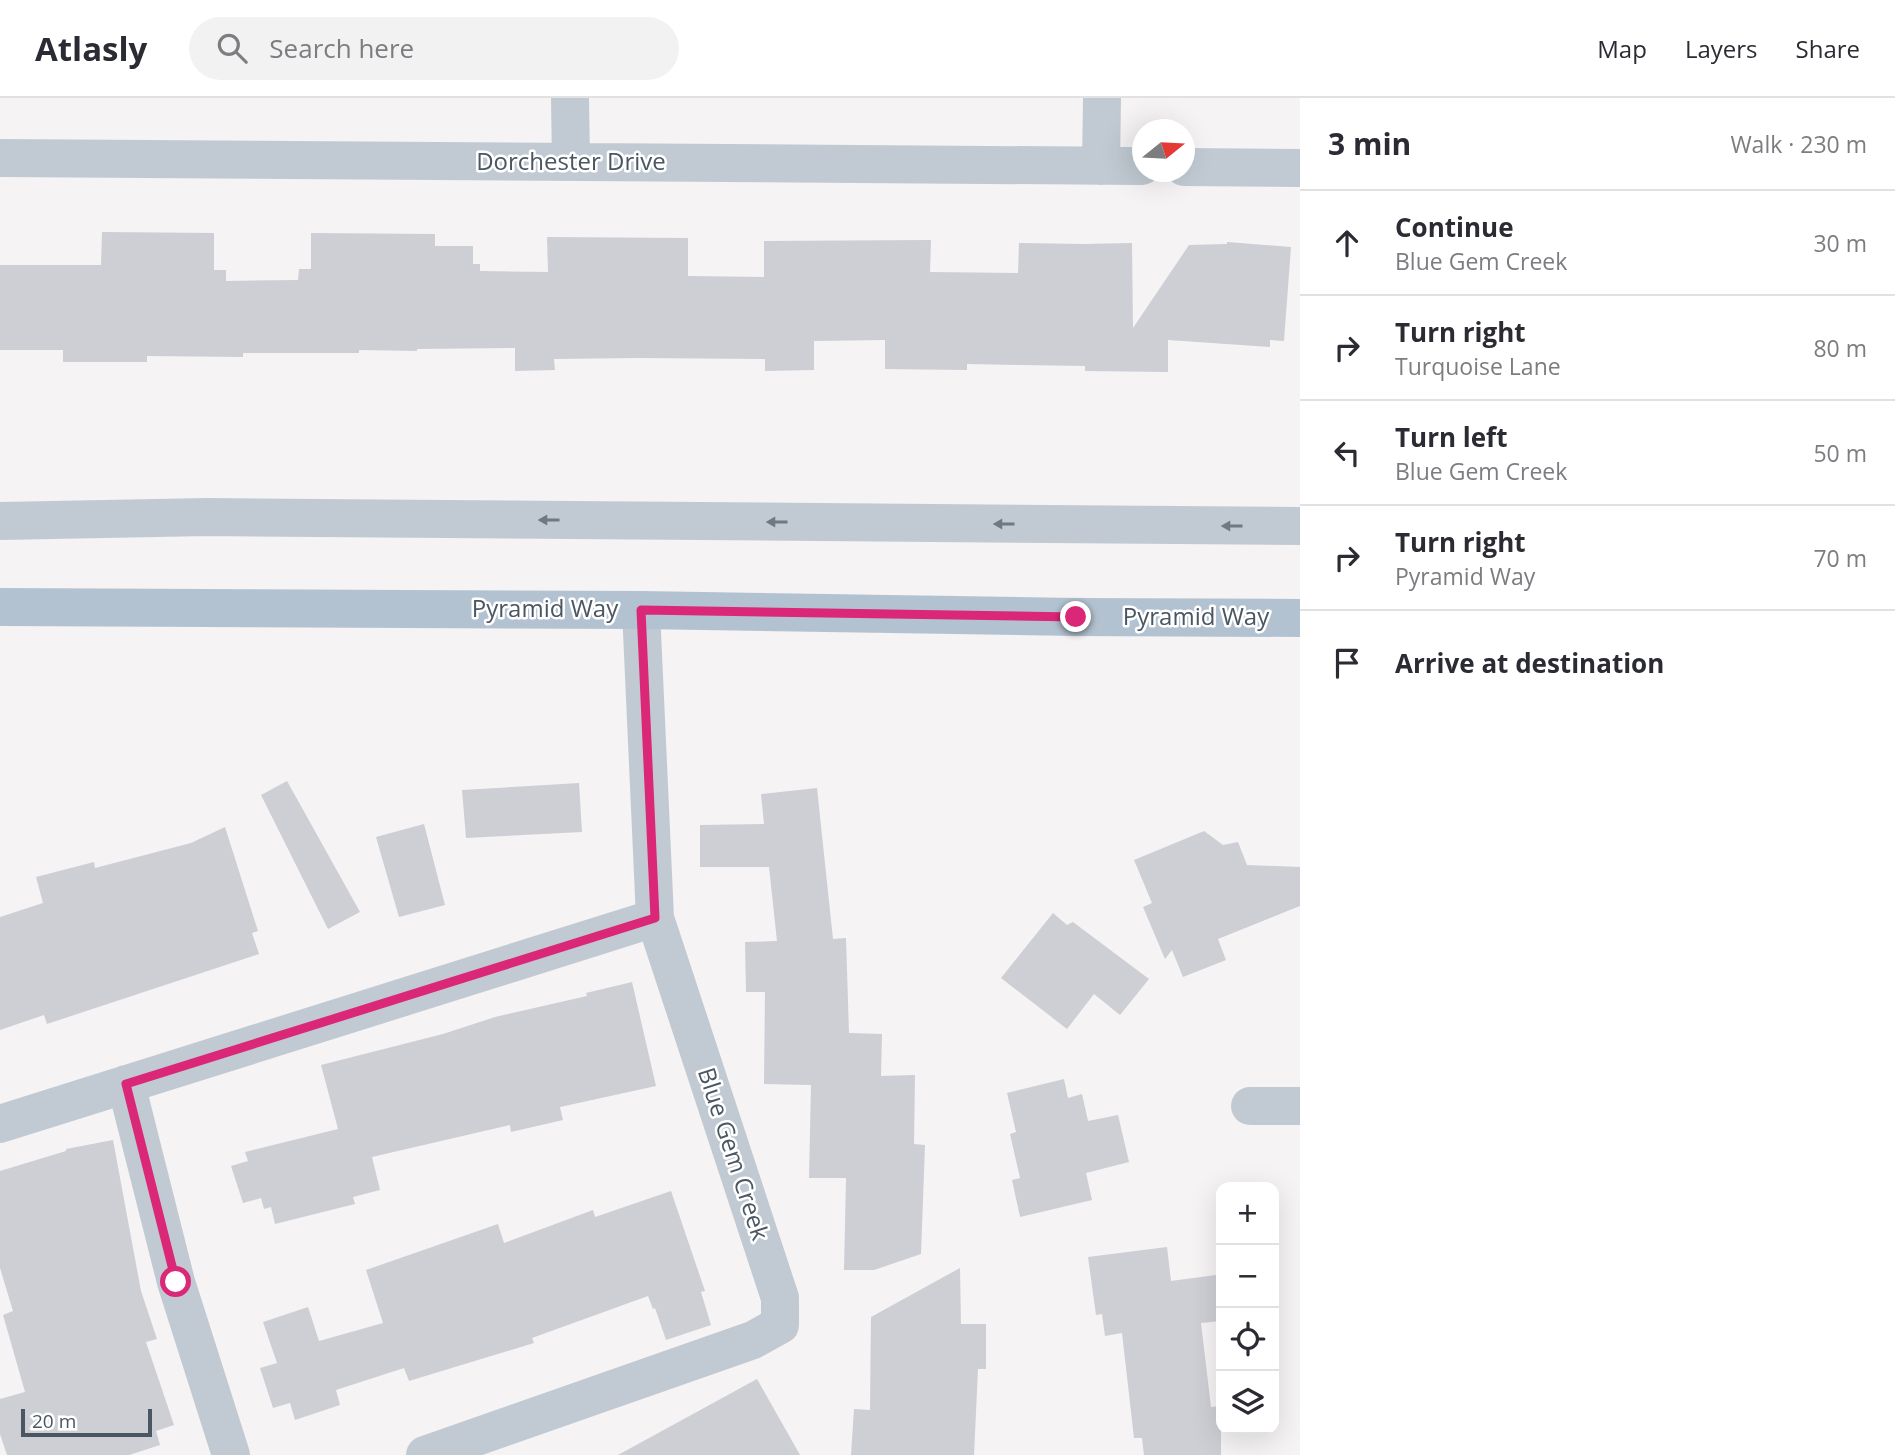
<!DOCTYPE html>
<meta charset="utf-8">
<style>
:root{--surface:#fff;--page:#f2f2f3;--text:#2b2b33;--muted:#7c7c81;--line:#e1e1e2}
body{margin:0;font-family:"Open Sans",sans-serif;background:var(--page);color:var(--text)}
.controls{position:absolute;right:21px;bottom:21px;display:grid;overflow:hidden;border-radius:14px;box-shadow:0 7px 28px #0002}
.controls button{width:63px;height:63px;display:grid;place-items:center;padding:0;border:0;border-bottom:2px solid var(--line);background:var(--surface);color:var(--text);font:35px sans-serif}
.compass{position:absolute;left:1132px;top:21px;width:63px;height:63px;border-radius:50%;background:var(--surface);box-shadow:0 7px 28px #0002;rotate:72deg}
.scale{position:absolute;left:21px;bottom:18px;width:131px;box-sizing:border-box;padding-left:7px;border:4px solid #4a5661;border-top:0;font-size:19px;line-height:24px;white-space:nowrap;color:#4a5661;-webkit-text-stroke:5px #fff;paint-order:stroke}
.stop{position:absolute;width:21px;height:21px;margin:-16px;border:5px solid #db2777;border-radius:50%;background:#fff}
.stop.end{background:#db2777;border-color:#fff;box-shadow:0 2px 7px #0008}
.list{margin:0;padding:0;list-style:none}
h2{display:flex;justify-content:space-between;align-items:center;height:91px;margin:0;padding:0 28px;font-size:30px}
h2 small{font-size:23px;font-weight:400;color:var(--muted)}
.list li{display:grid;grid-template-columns:46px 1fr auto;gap:21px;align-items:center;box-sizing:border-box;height:105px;padding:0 28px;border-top:2px solid var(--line)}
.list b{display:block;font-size:26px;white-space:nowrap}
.list p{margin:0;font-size:23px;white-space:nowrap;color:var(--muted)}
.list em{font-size:23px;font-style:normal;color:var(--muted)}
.icon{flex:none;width:38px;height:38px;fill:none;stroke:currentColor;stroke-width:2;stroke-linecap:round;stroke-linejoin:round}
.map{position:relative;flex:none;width:1300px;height:1357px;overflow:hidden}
header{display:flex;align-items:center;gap:42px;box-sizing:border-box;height:98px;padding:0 35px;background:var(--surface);border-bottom:2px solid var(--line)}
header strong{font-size:33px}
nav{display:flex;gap:38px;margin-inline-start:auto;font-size:24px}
.search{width:490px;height:63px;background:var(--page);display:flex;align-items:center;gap:18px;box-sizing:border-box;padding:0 24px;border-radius:38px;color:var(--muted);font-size:26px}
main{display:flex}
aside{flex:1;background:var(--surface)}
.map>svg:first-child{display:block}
.building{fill:#cdcfd5}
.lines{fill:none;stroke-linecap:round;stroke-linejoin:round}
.minor{stroke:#c1cad2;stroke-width:38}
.major{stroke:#b3c2d1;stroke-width:38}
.oneway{fill:#6e7983}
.route{stroke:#db2777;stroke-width:9}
.labels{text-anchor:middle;stroke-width:5;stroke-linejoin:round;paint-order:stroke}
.street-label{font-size:24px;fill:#4a5661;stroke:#fff}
</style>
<header>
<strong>Atlasly</strong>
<div class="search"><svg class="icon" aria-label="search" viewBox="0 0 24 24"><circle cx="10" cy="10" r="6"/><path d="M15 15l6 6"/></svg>Search here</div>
<nav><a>Map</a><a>Layers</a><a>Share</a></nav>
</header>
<main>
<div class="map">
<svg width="1300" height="1357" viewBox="0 0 1300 1357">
<rect width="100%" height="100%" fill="#f5f3f3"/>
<!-- building -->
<path class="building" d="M102,134l112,1v37h12v11l72,-1 1,-11h12v-36l124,1v12h38v18h7v7l68,1 -1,-35 141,1v38l76,1v-36l167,-1 -1,32 88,1 1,-30 66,1 47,-1 1,85 56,-83 38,-1v-2l64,5 -7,94 -14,-1v7l-102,-7v32l-83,-1v-5l-63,-1 -55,-1v6l-82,-1v-29l-71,1v29l-49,1v-12l-127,-1 -84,1 1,11 -40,1v-23l-98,1v2l-58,-1v3h-116v4l-96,-1v6h-84v-12h-63v-85h101z
M287,683l73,131 -32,17 -67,-134z
M579,685l3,49 -116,6 -4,-48z
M817,690l16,151 13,-1 3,95 33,1 -1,42 34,-1 -1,69 11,1 -4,109 -47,16h-30l2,-92h-37l2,-93 -47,-1 1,-92h-19l-1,-50 32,-1 -8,-74h-69v-42l64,-1 -3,-30z
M424,726l21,81 -46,12 -23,-80z
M225,729l33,104 -6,2 7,21 -212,70 -3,-9 -44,15v-113l43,-14 -7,-26 58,-15 1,6 96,-25z
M1204,733l19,14 15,-3 9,23 53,2v39l-82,33 8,21 -43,17 -11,-27 -7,9 -22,-52 9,-4 -18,-43z
M1053,815l14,12 6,-3 76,57 -29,36 -26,-21 -27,35 -66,-51z
M632,884l24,104 -96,21 3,13 -52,12 -1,-7 -138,32 8,33 -27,7 2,7 -80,20 -4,-17 -7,2 -3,-11 -18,5 -12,-37 17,-5 -3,-9 93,-23 -17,-64 122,-31 52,-17 92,-21 -1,-3z
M1064,981l4,19 14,-4 6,27 30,-6 11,47 -43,11 6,27 -72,17 -8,-37 8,-2 -10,-44 6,-2 -9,-39z
M113,1042l28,151 16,48 -11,3 28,83 -18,6 4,14 -31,10h-122l-7,-21v-35l25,-7 -22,-77 10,-4 -13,-43v-97l66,-20v-2z
M671,1093l34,100 -4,1 10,33 -45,15 -11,-32 -2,1 -5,-13 -116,42 2,5 -125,38 -5,-13 -68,22 4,15 -45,15 -5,-17 -17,5 -13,-40 17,-5 -14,-41 45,-15 11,34 64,-18 -17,-53 132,-46 6,19 89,-33 2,7z
M1167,1149l4,34 45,-6 5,46 -20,2 10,84 10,-1v49h-77l-2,-17h-8l-12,-105 -17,3 -3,-22 -6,1 -8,-58z
M960,1170l1,56h25v45h-8l-4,86h-123l3,-46 16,1 1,-93z
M757,1281l43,76h-182z"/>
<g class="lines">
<!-- minor -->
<path class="minor" d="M570,0l1,64
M0,60l1142,8
M1101,68l1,-68
M1184,69l116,1
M0,423l208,-4 1092,9
M126,986l50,198 55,173
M1250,1008h50
M0,1026l655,-206
M425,1357l328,-115 27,-15v-27l-125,-380 -14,-308"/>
<!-- major -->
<path class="major" d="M0,509l641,3 435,7 224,1"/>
</g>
<!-- one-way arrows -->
<defs><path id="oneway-solid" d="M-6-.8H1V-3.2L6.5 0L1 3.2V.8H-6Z" transform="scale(1.75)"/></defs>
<g class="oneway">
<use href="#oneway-solid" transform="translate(549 422) rotate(-180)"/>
<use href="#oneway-solid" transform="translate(777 424) rotate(-180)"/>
<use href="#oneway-solid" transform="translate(1004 426) rotate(-180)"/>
<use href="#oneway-solid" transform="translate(1232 428) rotate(-180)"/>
</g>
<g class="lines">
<!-- route -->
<path class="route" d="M176,1184l-50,-198 529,-166 -14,-308 435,7"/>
</g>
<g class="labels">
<!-- street labels -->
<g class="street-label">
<text x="571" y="72">Dorchester Drive</text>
<text x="545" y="519">Pyramid Way</text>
<text x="1196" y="527">Pyramid Way</text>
<text transform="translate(733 1056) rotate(72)" y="8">Blue Gem Creek</text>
</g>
</g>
</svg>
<div class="controls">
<button>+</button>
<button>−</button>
<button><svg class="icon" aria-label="locate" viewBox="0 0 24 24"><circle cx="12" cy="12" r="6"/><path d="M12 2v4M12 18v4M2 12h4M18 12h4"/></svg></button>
<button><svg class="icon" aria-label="layers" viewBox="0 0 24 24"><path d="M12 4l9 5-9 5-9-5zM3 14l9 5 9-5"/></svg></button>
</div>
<svg class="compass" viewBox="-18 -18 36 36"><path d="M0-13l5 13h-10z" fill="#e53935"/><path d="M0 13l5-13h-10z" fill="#7c7c81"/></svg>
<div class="scale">20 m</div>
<div class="stop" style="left:176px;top:1184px"></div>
<div class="stop end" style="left:1076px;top:519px"></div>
</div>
<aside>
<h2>3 min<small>Walk · 230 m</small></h2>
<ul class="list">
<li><svg class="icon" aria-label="ahead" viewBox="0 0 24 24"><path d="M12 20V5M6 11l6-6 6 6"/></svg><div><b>Continue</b><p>Blue Gem Creek</p></div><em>30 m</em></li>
<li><svg class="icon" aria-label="right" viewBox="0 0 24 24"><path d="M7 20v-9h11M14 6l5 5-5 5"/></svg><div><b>Turn right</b><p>Turquoise Lane</p></div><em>80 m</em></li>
<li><svg class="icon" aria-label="left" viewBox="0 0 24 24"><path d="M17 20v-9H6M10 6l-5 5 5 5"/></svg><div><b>Turn left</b><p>Blue Gem Creek</p></div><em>50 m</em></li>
<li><svg class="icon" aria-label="right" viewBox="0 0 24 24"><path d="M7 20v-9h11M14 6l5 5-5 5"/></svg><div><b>Turn right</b><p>Pyramid Way</p></div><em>70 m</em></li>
<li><svg class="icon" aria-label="arrive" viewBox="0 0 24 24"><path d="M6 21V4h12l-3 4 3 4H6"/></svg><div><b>Arrive at destination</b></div></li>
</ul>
</aside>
</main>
